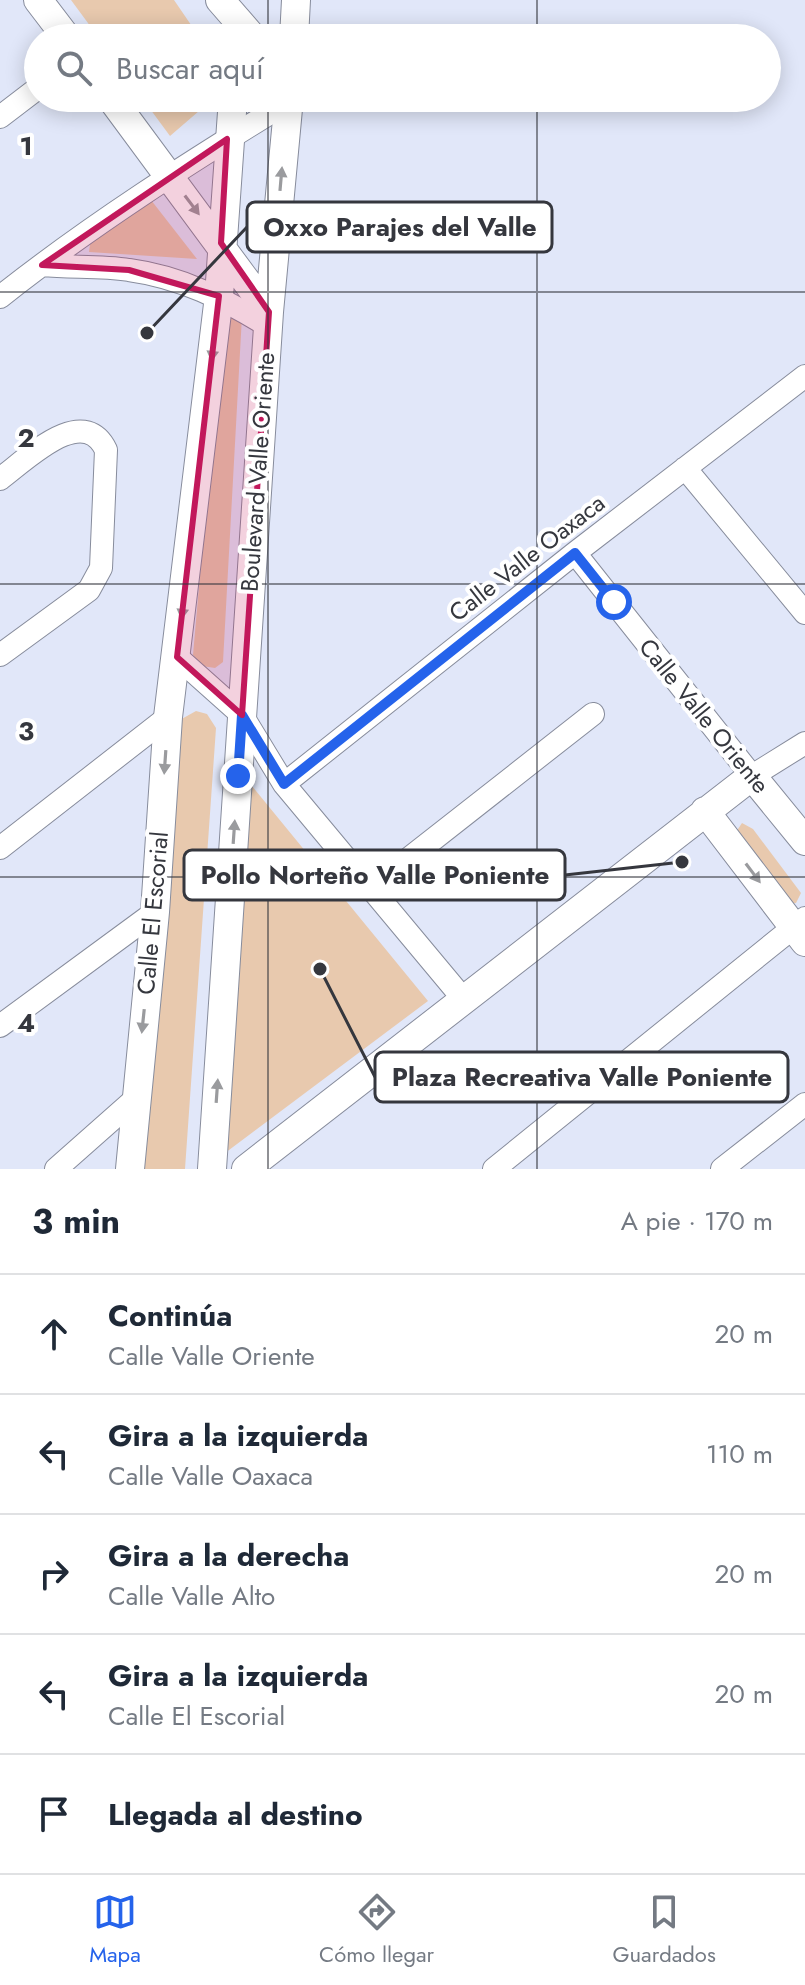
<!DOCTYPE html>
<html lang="es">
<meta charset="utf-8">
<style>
:root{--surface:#fff;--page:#f2f2f3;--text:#1f2937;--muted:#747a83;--line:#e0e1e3;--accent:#2563eb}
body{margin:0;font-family:Jost,sans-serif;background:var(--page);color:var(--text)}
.stop{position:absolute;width:24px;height:24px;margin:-18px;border:6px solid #2563eb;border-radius:50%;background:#fff}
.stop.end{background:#2563eb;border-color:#fff;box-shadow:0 2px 8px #0008}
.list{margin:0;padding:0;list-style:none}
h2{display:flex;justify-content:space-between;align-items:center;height:104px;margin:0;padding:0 32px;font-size:34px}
h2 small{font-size:26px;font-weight:400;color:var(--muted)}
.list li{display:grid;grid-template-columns:52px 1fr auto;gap:24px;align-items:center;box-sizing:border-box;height:120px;padding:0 32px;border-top:2px solid var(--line)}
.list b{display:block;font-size:30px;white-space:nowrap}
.list p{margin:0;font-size:26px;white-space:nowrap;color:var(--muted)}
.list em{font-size:26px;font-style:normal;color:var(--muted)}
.icon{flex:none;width:44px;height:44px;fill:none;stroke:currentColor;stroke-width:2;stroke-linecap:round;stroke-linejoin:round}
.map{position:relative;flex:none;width:805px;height:1169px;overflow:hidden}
.search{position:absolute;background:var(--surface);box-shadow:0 4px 20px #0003;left:24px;right:24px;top:24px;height:88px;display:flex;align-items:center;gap:20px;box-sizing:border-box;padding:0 28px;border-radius:44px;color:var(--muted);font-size:30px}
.sheet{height:704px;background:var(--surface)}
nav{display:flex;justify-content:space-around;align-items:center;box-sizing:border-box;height:112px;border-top:2px solid var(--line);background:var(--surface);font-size:22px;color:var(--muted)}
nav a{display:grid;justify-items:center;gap:4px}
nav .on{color:var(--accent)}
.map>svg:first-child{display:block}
.green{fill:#e8c9ae}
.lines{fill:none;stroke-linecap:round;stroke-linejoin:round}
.minor-casing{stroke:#878c9c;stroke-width:24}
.tertiary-casing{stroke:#878c9c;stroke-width:30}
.minor{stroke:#fff;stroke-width:22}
.tertiary{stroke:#fff;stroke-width:28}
.oneway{fill:#9a9b9e}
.route{stroke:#2563eb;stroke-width:10}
.marked{fill:#c2185b;fill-opacity:0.2;stroke:#c2185b;stroke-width:6;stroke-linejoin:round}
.grid{fill:none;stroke:#35373e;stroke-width:2;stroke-opacity:0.55}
.labels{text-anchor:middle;stroke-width:8;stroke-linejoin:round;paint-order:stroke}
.street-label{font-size:24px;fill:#35373e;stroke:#fff}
.grid-label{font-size:26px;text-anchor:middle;font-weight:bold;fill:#35373e;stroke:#fff;stroke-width:8;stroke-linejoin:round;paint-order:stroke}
.leader{fill:none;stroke:#35373e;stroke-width:3}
.callout-dot{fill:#35373e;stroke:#fff;stroke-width:3}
.callout{fill:#fff;stroke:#35373e;stroke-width:3}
.callout-label{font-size:26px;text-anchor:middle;font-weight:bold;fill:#35373e}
</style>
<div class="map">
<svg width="805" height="1169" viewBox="0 0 805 1169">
<rect width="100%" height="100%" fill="#e1e7f9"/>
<!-- green -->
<path class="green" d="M71,0h103l26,38h-101z
M142,98h65l-1,7 -36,31z
M151,200l46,59 -108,-7 1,-8z
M223,313l19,3 -19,346 -8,6 -13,-2 -9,-11z
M196,711l11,3 9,14 -31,441h-49l42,-448z
M247,780l181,221 -211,158z
M742,823l11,6 48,64 -5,10 -7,1 -53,-72z"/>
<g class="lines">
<defs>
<path id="minor" d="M0,117l38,-29
M42,265c29,3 58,0 87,5 52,7 95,29 139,56
M0,297c91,-72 190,-135 288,-195
M685,468l120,145
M0,479c26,-19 83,-77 106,-29l-5,118 -12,22 -89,65
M575,553l177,223 53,-33
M177,657l65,58 42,69 181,217
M284,784l291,-231 230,-177
M0,848l168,-131
M370,889l223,-175
M0,1026l155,-114
M56,1169l78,-69
M494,1169l311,-251
M722,1169l83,-65"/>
<path id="tertiary" d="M38,0l29,38
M220,0l33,38
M294,38l2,-38
M111,98l158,214
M705,811l100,131
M130,1169l25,-257 13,-195 51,-421 14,-198
M212,1169l57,-857 20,-214
M246,1169l506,-393 53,65"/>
</defs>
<!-- minor casing -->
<use href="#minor" class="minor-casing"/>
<!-- tertiary casing -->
<use href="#tertiary" class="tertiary-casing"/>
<!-- minor -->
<use href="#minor" class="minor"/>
<!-- tertiary -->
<use href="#tertiary" class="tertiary"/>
</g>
<!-- one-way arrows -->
<defs><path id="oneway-solid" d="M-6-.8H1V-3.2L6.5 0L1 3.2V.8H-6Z" transform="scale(2)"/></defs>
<g class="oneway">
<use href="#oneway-solid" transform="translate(281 179) rotate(-85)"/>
<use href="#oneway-solid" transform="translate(192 205) rotate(53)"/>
<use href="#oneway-solid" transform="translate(213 349) rotate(97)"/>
<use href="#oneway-solid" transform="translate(183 607) rotate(97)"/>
<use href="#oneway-solid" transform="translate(165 762) rotate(94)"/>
<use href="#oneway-solid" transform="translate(234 832) rotate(-86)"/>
<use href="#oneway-solid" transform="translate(753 873) rotate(53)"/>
<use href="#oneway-solid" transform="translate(143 1021) rotate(96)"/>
<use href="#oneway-solid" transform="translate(217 1091) rotate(-86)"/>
</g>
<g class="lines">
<!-- route -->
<path class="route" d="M238,776l4,-61 42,69 291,-231 39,49"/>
</g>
<!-- marked area -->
<path class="marked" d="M227,139l-6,104 48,69 -27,403 -65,-58 42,-361 -90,-26 -87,-5z"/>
<!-- grid -->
<path class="grid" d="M268,0v38M537,0v38M268,98v1071M537,98v1071M0,292h805M0,584h805M0,877h805"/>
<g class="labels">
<!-- street labels -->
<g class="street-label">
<text transform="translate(258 472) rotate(-86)" y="8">Boulevard Valle Oriente</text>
<text transform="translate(527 558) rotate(-38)" y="8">Calle Valle Oaxaca</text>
<text transform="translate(704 716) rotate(51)" y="8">Calle Valle Oriente</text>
<text transform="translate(153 913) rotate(-85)" y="8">Calle El Escorial</text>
</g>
</g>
<g class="grid-label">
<text x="26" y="155">1</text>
<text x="26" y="447">2</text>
<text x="26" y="740">3</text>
<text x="26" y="1032">4</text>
</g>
<!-- callouts -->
<path class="leader" d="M147 333L247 227M682 862L565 875M320 969L375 1077"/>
<g class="callout-dot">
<circle cx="147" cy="333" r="8"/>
<circle cx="682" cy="862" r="8"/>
<circle cx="320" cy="969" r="8"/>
</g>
<g class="callout">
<rect x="247" y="202" width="305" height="50" rx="8"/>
<rect x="184" y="850" width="381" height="50" rx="8"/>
<rect x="375" y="1052" width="413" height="50" rx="8"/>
</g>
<g class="callout-label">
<text x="400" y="236">Oxxo Parajes del Valle</text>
<text x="375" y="884">Pollo Norteño Valle Poniente</text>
<text x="582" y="1086">Plaza Recreativa Valle Poniente</text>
</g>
</svg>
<div class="stop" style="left:614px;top:602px"></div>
<div class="stop end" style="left:238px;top:776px"></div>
<div class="search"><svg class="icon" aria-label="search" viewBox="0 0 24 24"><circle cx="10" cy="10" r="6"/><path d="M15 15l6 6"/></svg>Buscar aquí</div>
</div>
<section class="sheet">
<h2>3 min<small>A pie · 170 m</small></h2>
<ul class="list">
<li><svg class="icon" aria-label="ahead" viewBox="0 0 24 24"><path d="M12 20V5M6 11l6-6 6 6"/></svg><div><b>Continúa</b><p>Calle Valle Oriente</p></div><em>20 m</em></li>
<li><svg class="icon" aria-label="left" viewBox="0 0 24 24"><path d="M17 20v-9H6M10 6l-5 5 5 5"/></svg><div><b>Gira a la izquierda</b><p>Calle Valle Oaxaca</p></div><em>110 m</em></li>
<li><svg class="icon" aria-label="right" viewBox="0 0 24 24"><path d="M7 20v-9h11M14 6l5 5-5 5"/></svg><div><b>Gira a la derecha</b><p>Calle Valle Alto</p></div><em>20 m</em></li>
<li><svg class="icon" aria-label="left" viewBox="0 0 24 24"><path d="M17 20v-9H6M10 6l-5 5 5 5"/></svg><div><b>Gira a la izquierda</b><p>Calle El Escorial</p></div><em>20 m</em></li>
<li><svg class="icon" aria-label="arrive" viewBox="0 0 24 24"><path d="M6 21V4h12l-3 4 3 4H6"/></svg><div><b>Llegada al destino</b></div></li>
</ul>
</section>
<nav>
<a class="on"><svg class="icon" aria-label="map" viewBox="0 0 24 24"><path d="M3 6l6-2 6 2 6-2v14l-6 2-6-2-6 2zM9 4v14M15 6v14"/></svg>Mapa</a>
<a><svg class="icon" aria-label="directions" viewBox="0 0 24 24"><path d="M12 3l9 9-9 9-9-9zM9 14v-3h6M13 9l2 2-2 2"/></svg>Cómo llegar</a>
<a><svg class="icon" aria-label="saved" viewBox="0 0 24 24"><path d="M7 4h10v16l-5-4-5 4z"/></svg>Guardados</a>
</nav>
